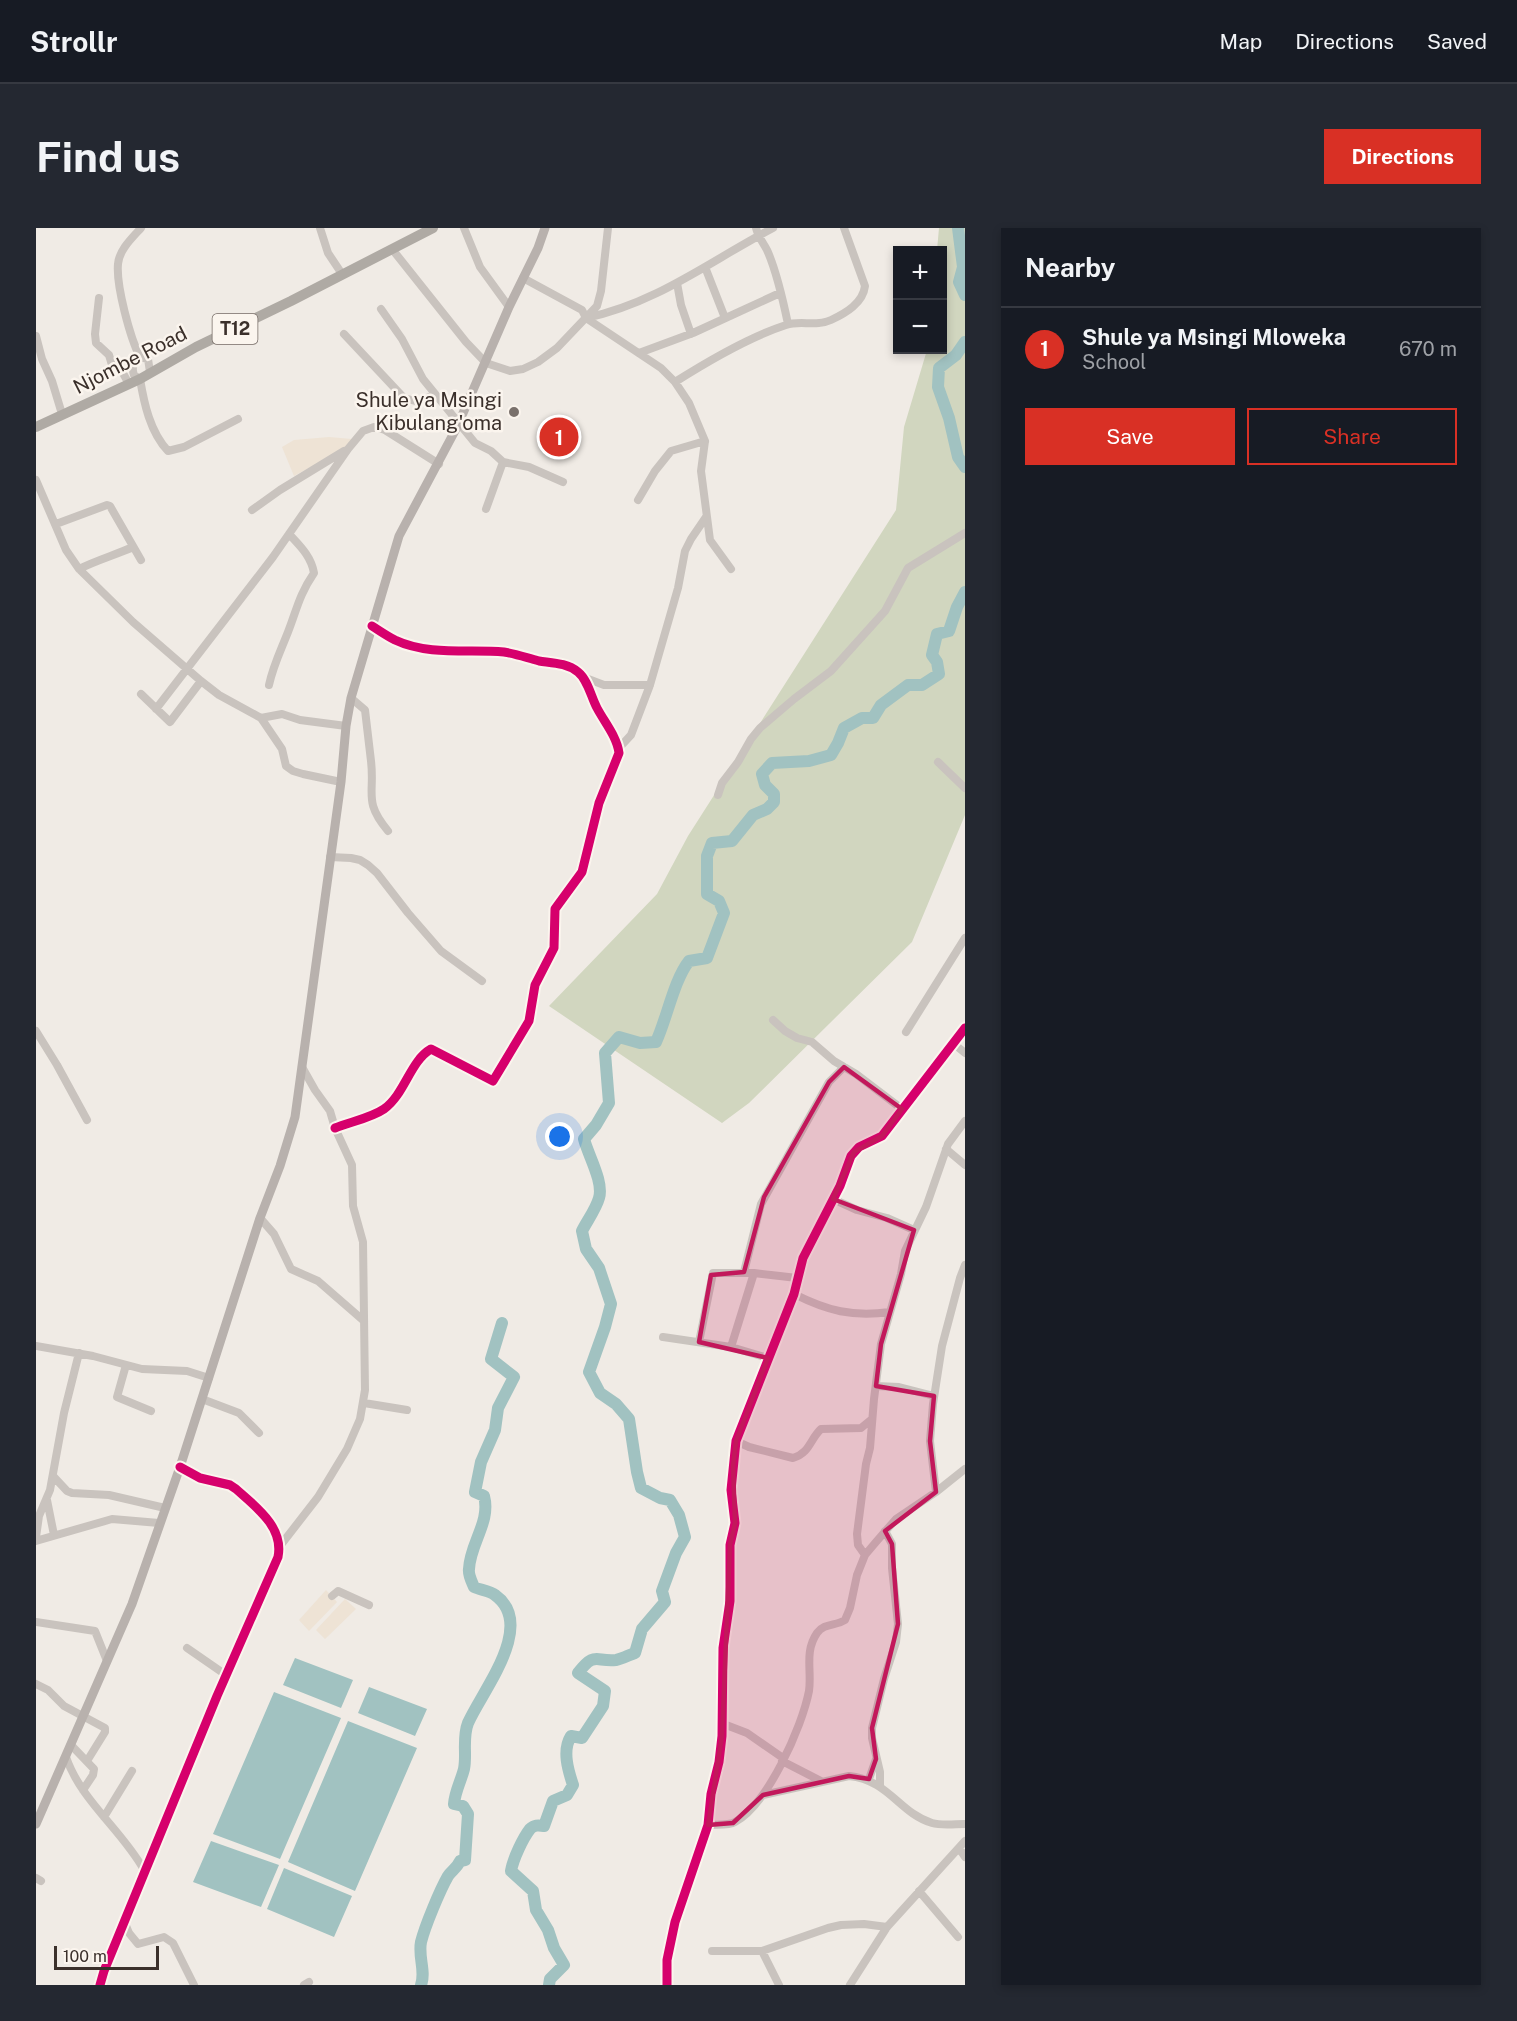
<!DOCTYPE html>
<meta charset="utf-8">
<style>
:root{--surface:#171b24;--page:#242831;--text:#f1f3f6;--muted:#9ea1a6;--line:#363941;--accent:#d93025}
body{margin:0;font-family:"Public Sans",sans-serif;background:var(--page);color:var(--text)}
.controls{position:absolute;right:18px;top:18px;display:grid;overflow:hidden;border-radius:0px;box-shadow:0 3px 9px #0003}
.controls button{width:54px;height:54px;display:grid;place-items:center;padding:0;border:0;border-bottom:2px solid var(--line);background:var(--surface);color:var(--text);font:30px sans-serif}
.scale{position:absolute;left:18px;bottom:15px;width:105px;box-sizing:border-box;padding-left:6px;border:3px solid #3b302b;border-top:0;font-size:16px;line-height:21px;white-space:nowrap;color:#3b302b;-webkit-text-stroke:4px #fbf5ee;paint-order:stroke}
.you{position:absolute;left:524px;top:909px;width:21px;height:21px;margin:-15px;border:4px solid #fff;border-radius:50%;background:#1a73e8;box-shadow:0 0 0 9px #1a73e833}
.badge{display:grid;place-items:center;width:39px;height:39px;border-radius:50%;background:var(--accent);color:#fff;font-size:20px;font-weight:700}
.pin{position:absolute;translate:-50% -50%;border:3px solid #fff;box-shadow:0 2px 6px #0006}
.list{margin:0;padding:0;list-style:none}
h2{display:flex;justify-content:space-between;align-items:center;height:78px;margin:0;padding:0 24px;font-size:26px}
h2 small{font-size:20px;font-weight:400;color:var(--muted)}
.list li{display:grid;grid-template-columns:39px 1fr auto;gap:18px;align-items:center;box-sizing:border-box;height:84px;padding:0 24px;border-top:2px solid var(--line)}
.list b{display:block;font-size:22px;white-space:nowrap}
.list p{margin:0;font-size:20px;white-space:nowrap;color:var(--muted)}
.list em{font-size:20px;font-style:normal;color:var(--muted)}
.actions{display:flex;gap:12px;padding:18px 24px}
.actions a{flex:1;padding:14px 0;border:2px solid var(--accent);border-radius:0px;text-align:center;font-size:21px;color:var(--accent)}
.actions .main{background:var(--accent);color:#fff}
.map{position:relative;flex:none;width:929px;height:1757px;overflow:hidden;border-radius:0px}
header{display:flex;align-items:center;gap:36px;box-sizing:border-box;height:84px;padding:0 30px;background:var(--surface);border-bottom:2px solid var(--line)}
header strong{font-size:28px}
nav{display:flex;gap:33px;margin-inline-start:auto;font-size:21px}
.intro{display:flex;align-items:center;justify-content:space-between;box-sizing:border-box;height:144px;padding:0 36px}
h1{margin:0;font-size:42px}
.button{padding:15px 27px;border-radius:0px;background:var(--accent);color:#fff;font-size:21px;font-weight:700}
main{display:flex;gap:36px;padding:0 36px}
aside{flex:1;background:var(--surface);border-radius:0px;box-shadow:0 3px 9px #0003}
.map>svg:first-child{display:block}
.green{fill:#d1d6bf}
.plaza{fill:#eee3d5}
.water{fill:#a1c2c1}
.lines{fill:none;stroke-linecap:round;stroke-linejoin:round}
.river{stroke:#a1c2c1;stroke-width:12}
.minor{stroke:#c9c3be;stroke-width:8}
.major{stroke:#b8b1ad;stroke-width:9}
.highway{stroke:#afaaa4;stroke-width:10}
.cycleway-casing{stroke:#fbf5ee;stroke-width:13}
.cycleway{stroke:#d6006c;stroke-width:9}
.marked{fill:#c2185b;fill-opacity:0.2;stroke:#c2185b;stroke-width:4.5;stroke-linejoin:round}
.poi-dot{fill:#7a716c;stroke:#fbf5ee;stroke-width:2}
.labels{text-anchor:middle;stroke-width:5;stroke-linejoin:round;paint-order:stroke}
.shield{fill:#fbf5ee;stroke:#756b66;stroke-width:1.5}
.shield-label{font-size:18px;font-weight:bold;fill:#3b302b}
.street-label{font-size:20px;fill:#3b302b;stroke:#fbf5ee}
.poi-label{font-size:20px;fill:#3b302b;stroke:#fbf5ee;text-anchor:end}
</style>
<header>
<strong>Strollr</strong>
<nav><a>Map</a><a>Directions</a><a>Saved</a></nav>
</header>
<div class="intro"><h1>Find us</h1><a class="button">Directions</a></div>
<main>
<div class="map">
<svg width="929" height="1757" viewBox="0 0 929 1757">
<rect width="100%" height="100%" fill="#f0ebe5"/>
<!-- green -->
<path class="green" d="M903,0h26v587l-53,127 -163,161 -27,20 -173,-117 108,-112 31,-58 208,-326 8,-83 23,-77h15v-100h-5z"/>
<!-- plaza -->
<path class="plaza" d="M293,209l23,2 -8,10 -50,27 -12,-29 12,-7z
M290,1362l11,12 -28,29 -10,-11z
M309,1371l11,10 -31,30 -9,-9z"/>
<!-- water -->
<path class="water" d="M259,1430l58,22 -12,28 -58,-23z
M333,1459l58,22 -12,27 -57,-23z
M238,1464l67,26 -61,141 -67,-25z
M312,1493l69,27 -62,143 -67,-29z
M175,1613l68,24 -18,42 -68,-25z
M248,1640l68,28 -18,41 -67,-28z"/>
<g class="lines">
<!-- river -->
<path class="river" d="M922,0l5,39 -4,15 6,13
M929,114l-9,13 -17,13 -1,19 11,31 9,39 7,10
M385,1757c5,-14 -3,-28 0,-43 4,-16 19,-52 27,-66 4,-6 9,-8 12,-15l5,-1 3,-46 -5,-8 -9,-2c1,-13 7,-23 10,-35 3,-14 -2,-31 4,-46 14,-32 69,-98 27,-128 -5,-4 -15,-5 -21,-8 -2,-5 -6,-12 -5,-18 1,-26 22,-47 15,-73l-9,-4 6,-30 14,-32 3,-22 16,-31 -23,-18 11,-36
M513,1757l1,-6 14,-14 -10,-17 -6,-18 -12,-20 -3,-19 -22,-20c2,-12 12,-33 19,-42 4,-4 8,-4 14,-3l9,-25 14,-6 6,-10c-5,-15 -11,-35 -2,-49l11,2 21,-32 2,-15 -27,-18c17,-22 17,-11 38,-13 6,-1 13,-5 19,-7l7,-24 23,-27 -3,-11 14,-38 9,-16 -6,-22 -9,-15 -10,-2 -19,-10 -4,-16 -8,-53 -13,-15 -16,-11 -11,-21 16,-45 6,-23 -12,-36 -13,-19 -4,-18c5,-10 14,-22 17,-33 5,-16 -11,-43 -15,-59l12,-14 13,-22 -4,-50 14,-16 21,6 16,-1c11,-24 18,-62 33,-81l18,-3 17,-45 -5,-12 -12,-7v-38l5,-13 20,-2 21,-26 14,-6 7,-7v-8l-9,-9 -3,-11 10,-11 37,-2 22,-6 7,-12 6,-15 18,-10h11l8,-13 27,-20h14l17,-11 -2,-12 -5,-7 5,-21 12,-3 8,-24 8,-15"/>
<!-- minor -->
<path class="minor" d="M105,0c-9,10 -22,22 -23,36 -2,21 12,74 22,93l8,2 2,13
M284,0l8,25 14,21
M428,0l16,39 29,40
M720,0c2,9 7,14 11,22 10,22 16,50 21,74
M356,21l74,93 20,21 24,8 13,-2 15,-7 19,-14 40,-42 4,-15 7,-63
M669,39l20,51
M487,50l59,32 4,8c71,-15 124,-57 187,-90
M641,55l4,22 10,29
M63,70l-4,36 1,9 13,12 3,10 7,1 10,18
M345,81l21,30 21,40 52,64 16,8 12,11 26,5 34,15
M550,90l75,50 14,14 14,21 16,38 -4,30 9,69 21,29
M308,106l60,64 15,4 16,-8
M0,108l6,23 10,22 10,33
M603,125l54,-20 87,-40
M104,129c-6,5 -9,10 -6,18l6,4c4,24 10,53 28,72l16,-4 54,-28
M639,154c30,-19 77,-46 111,-57 14,-5 30,2 45,-5 15,-7 32,-17 34,-34l-21,-58
M0,252l30,70 13,19 54,53 68,59 18,14 42,23 21,31 4,17 7,5 10,3 38,8
M602,272l17,-29 16,-20 34,-10
M450,281l17,-47
M216,282l28,-20 64,-39
M20,296l51,-19 3,1 31,54
M43,341c18,-9 36,-14 54,-22
M547,449l21,8h46
M233,457c4,-19 12,-35 19,-53 9,-23 11,-37 26,-59 -3,-17 -14,-27 -25,-39
M105,466l29,28 31,-41
M315,470l14,12c2,17 4,34 6,51 4,33 -8,40 17,70
M120,481l117,-152 75,-108 15,-18 11,-4 11,3 54,34
M225,490l21,-4 18,6 46,6
M582,521l13,-14 19,-50 28,-97 7,-37 6,-12 15,-22
M902,534l27,26
M682,567l4,-12 16,-21 13,-23 9,-11 34,-29 37,-28 54,-60 23,-43 57,-35
M294,629l21,1 9,2 8,5 9,8 31,40 33,38 41,30
M737,792l12,11 12,7 15,4 22,19 22,13 46,35
M0,803l21,34 30,55
M870,804l59,-94
M918,816l11,9
M299,900c15,-6 36,-10 49,-19 21,-15 26,-48 47,-60l62,32 36,-60 6,-36 19,-37 1,-39 27,-37 17,-69 20,-50c-2,-16 -14,-30 -22,-45 -6,-11 -9,-28 -19,-36 -11,-9 -25,-9 -39,-11 -12,-3 -22,-7 -35,-9 -35,-3 -75,4 -109,-12 -8,-4 -15,-9 -23,-14
M910,921l19,16
M797,971l24,11 30,8 27,12
M224,990l14,16 17,35 27,12 46,40
M708,1044l17,-68 68,-122 15,-15
M758,1066c34,17 58,23 96,18
M627,1109l68,10 37,11
M663,1114l14,-69h41l43,5
M0,1118l57,10 49,13 45,2 22,7
M695,1119l23,-74
M90,1137l-9,32 34,14
M840,1158l23,1 35,9
M166,1171l37,14 20,20
M328,1175l43,7
M700,1213l13,6 44,11c17,-5 17,-19 28,-29l40,-1 11,-9
M17,1248l14,15 5,2 37,2 56,13
M900,1264l-6,-51 3,-37 9,-58 18,-68 5,-13
M11,1272l7,35
M0,1309l3,-21 11,-26 14,-77 15,-60
M0,1313l76,-22 47,4
M244,1318l38,-49 29,-48 13,-30 5,-29 -2,-148 -10,-36 -1,-41 -17,-37 -5,-17 -15,-21 -13,-23
M829,1327l-7,-10 -1,-11 9,-70 4,-16 4,-49 7,-55 20,-70 4,-23 21,-44 22,-63 17,-23
M296,1368l6,-5 31,14
M0,1394l59,9 12,30
M151,1420l39,27
M0,1456l12,6 16,16 41,22v4l-18,29
M685,1495l26,10 36,25
M35,1517l23,24 -1,6 -10,15
M30,1529c15,44 56,73 78,113
M746,1533l39,20
M833,1551l7,-20
M844,1558v-14l-8,-34v-10l12,-49 12,-37 2,-18 -6,-56v-24l-7,-13
M727,1567l86,-19c40,4 50,37 83,47 10,3 23,1 33,1
M68,1589l28,-46
M672,1597c8,-1 20,1 27,-3 33,-18 67,-95 74,-131 3,-20 -5,-39 8,-58 7,-10 19,-7 28,-13l5,-12 7,-33 8,-20 11,-13 20,-23 40,-27 29,-23
M923,1620l6,9
M0,1650l5,3
M883,1663l39,46
M88,1693l5,12 9,11 26,-7 9,6 21,42
M676,1723h50l66,-23 13,-3 23,-1 23,3
M726,1723l17,34
M64,1757l4,-14 113,-275 61,-139c6,-30 -22,-50 -42,-68l-6,-4 -30,-7 -20,-11
M268,1757l5,-3
M631,1757v-25l8,-38 33,-97 3,-31 8,-32 3,-26 1,-88 7,-47v-56l5,-22 -4,-33 5,-49 58,-147 9,-36 37,-72 11,-30 8,-9 23,-11 83,-108
M814,1757l37,-58 78,-86"/>
<!-- major -->
<path class="major" d="M0,1596l96,-220 48,-137 80,-249 20,-52 15,-49 46,-335 5,-56 5,-28 48,-162 58,-109 52,-120 29,-59 7,-20"/>
<!-- highway -->
<path class="highway" d="M0,199l104,-48 56,-32 95,-46 142,-73"/>
<defs>
<path id="cycleway" d="M299,900c15,-6 36,-10 49,-19 21,-15 26,-48 47,-60l62,32 36,-60 6,-36 19,-37 1,-39 27,-37 17,-69 20,-50c-2,-16 -14,-30 -22,-45 -6,-11 -9,-28 -19,-36 -11,-9 -25,-9 -39,-11 -12,-3 -22,-7 -35,-9 -35,-3 -75,4 -109,-12 -8,-4 -15,-9 -23,-14
M64,1757l4,-14 113,-275 61,-139c6,-30 -22,-50 -42,-68l-6,-4 -30,-7 -20,-11
M631,1757v-25l8,-38 33,-97 3,-31 8,-32 3,-26 1,-88 7,-47v-56l5,-22 -4,-33 5,-49 58,-147 9,-36 37,-72 11,-30 8,-9 23,-11 83,-108"/>
</defs>
<!-- cycleway casing -->
<use href="#cycleway" class="cycleway-casing"/>
<!-- cycleway -->
<use href="#cycleway" class="cycleway"/>
</g>
<!-- marked area -->
<path class="marked" d="M808,839l58,42 -20,27 -28,16 -21,47 81,31 -33,114 -5,42 58,10 -4,45 6,51 -51,39 7,13 6,80 -26,104 4,31 -7,20 -20,-3 -86,19 -30,28 -25,2 14,-89 8,-191 5,-22 -2,-57 3,-25 32,-83 -69,-16 12,-67 33,-3 20,-75 65,-115z"/>
<!-- markers -->
<circle class="poi-dot" cx="478" cy="184" r="6"/>
<g class="labels">
<!-- shield labels -->
<rect class="shield" x="176.5" y="86" width="45" height="30" rx="4.5"/>
<g class="shield-label">
<text x="199" y="107">T12</text>
</g>
<!-- street labels -->
<g class="street-label">
<text transform="translate(94 132) rotate(-27)" y="7">Njombe Road</text>
</g>
<!-- poi labels -->
<g class="poi-label">
<text x="466" y="179">Shule ya Msingi<tspan x="466" dy="23">Kibulang'oma</tspan></text>
</g>
</g>
</svg>
<div class="controls">
<button>+</button>
<button>−</button>
</div>
<div class="scale">100 m</div>
<div class="you"></div>
<div class="pin badge" style="left:523px;top:209px">1</div>
</div>
<aside>
<h2>Nearby<small></small></h2>
<ul class="list">
<li><span class="badge">1</span><div><b>Shule ya Msingi Mloweka</b><p>School</p></div><em>670 m</em></li>
</ul>
<div class="actions"><a class="main">Save</a><a>Share</a></div>
</aside>
</main>
